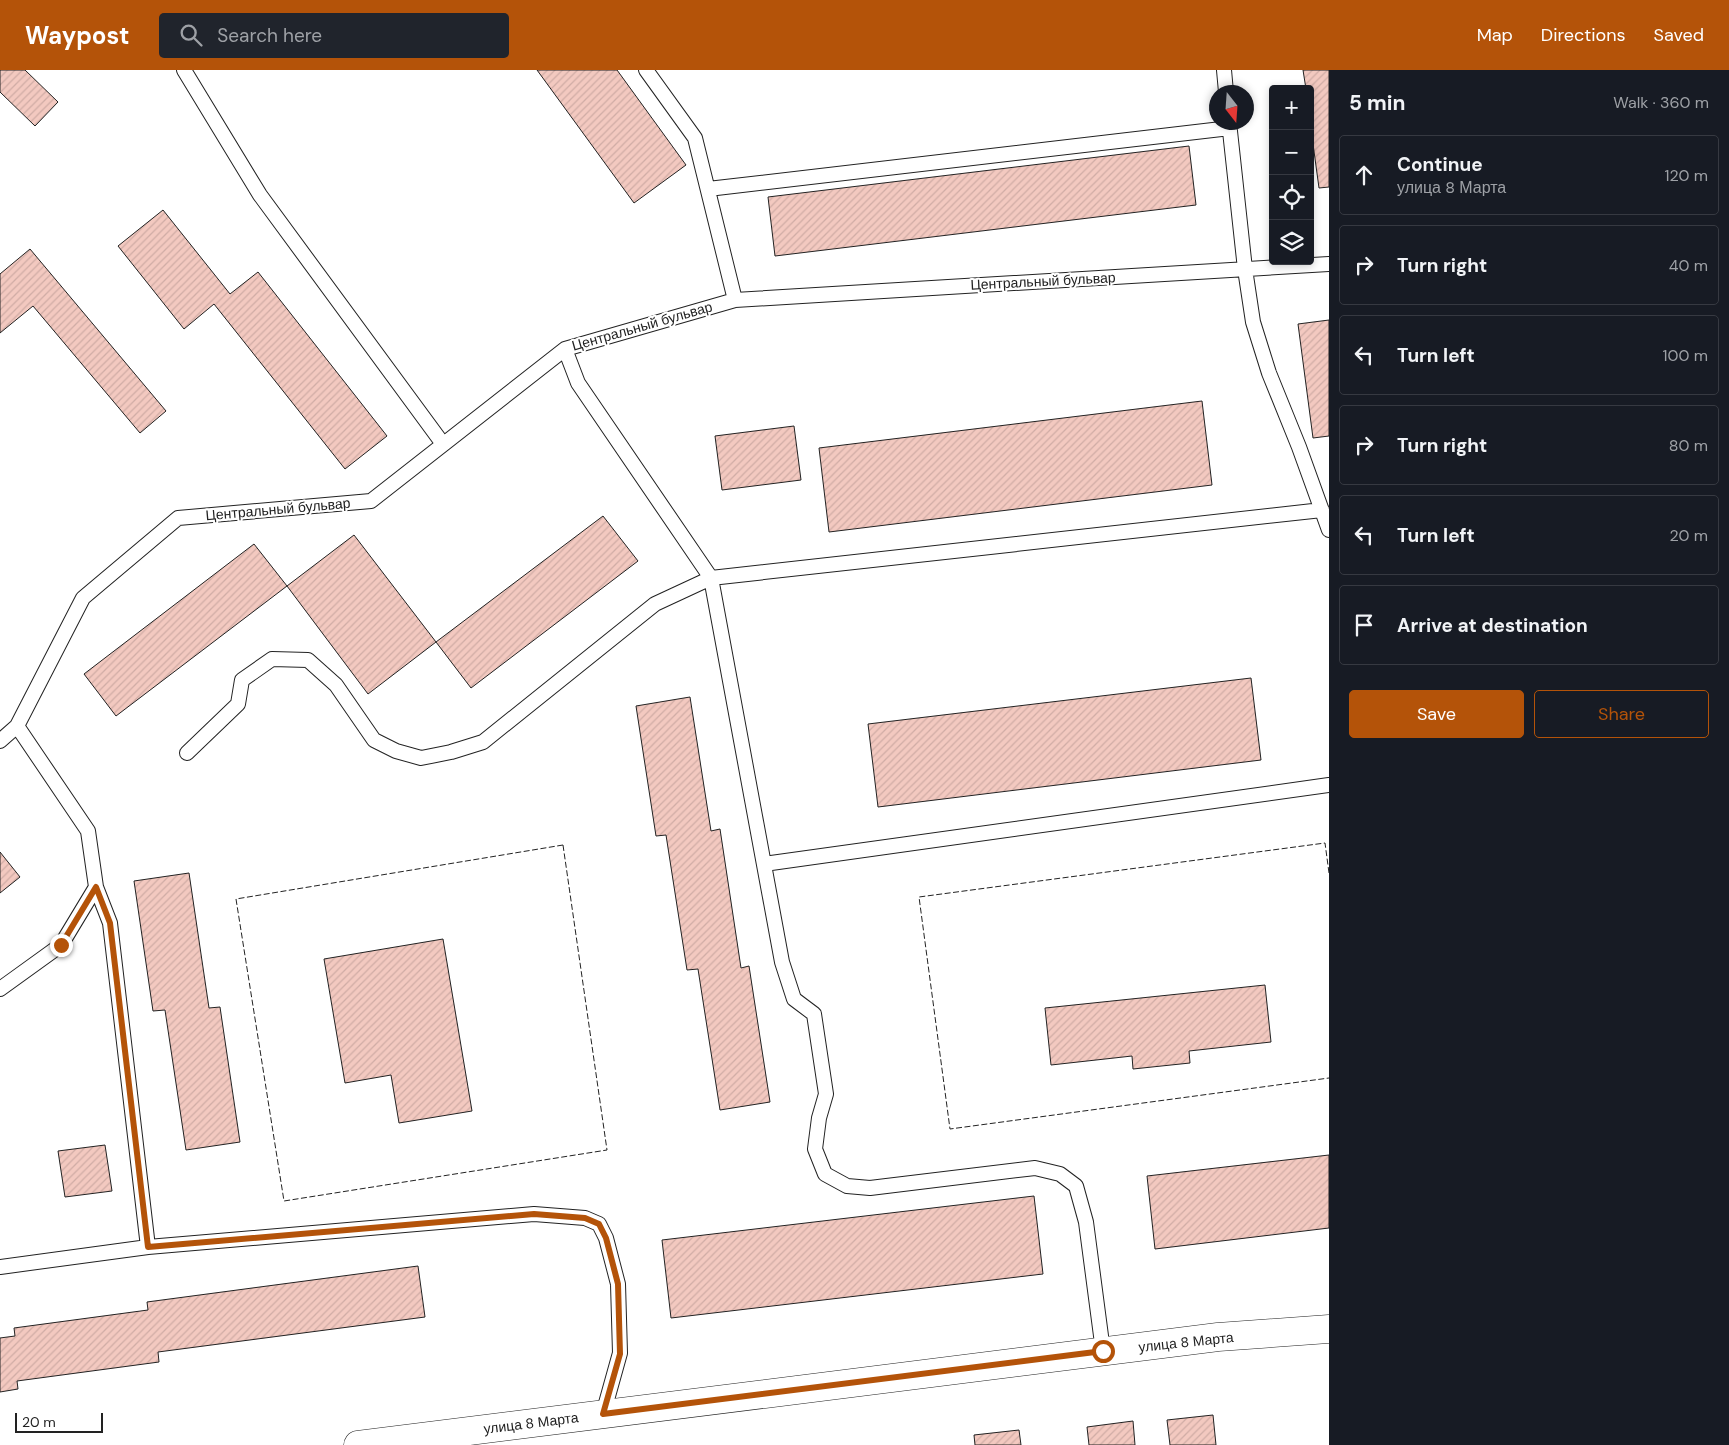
<!DOCTYPE html>
<meta charset="utf-8">
<style>
:root{--surface:#171b24;--page:#20242c;--text:#f1f3f6;--muted:#9ea1a6;--line:#363941;--accent:#b45309}
body{margin:0;font-family:"DM Sans",sans-serif;background:var(--page);color:var(--text)}
.controls{position:absolute;right:15px;top:15px;display:grid;overflow:hidden;border-radius:5px;box-shadow:0 2px 8px #0003}
.controls button{width:45px;height:45px;display:grid;place-items:center;padding:0;border:0;border-bottom:1px solid var(--line);background:var(--surface);color:var(--text);font:25px sans-serif}
.compass{position:absolute;left:1209px;top:15px;width:45px;height:45px;border-radius:50%;background:var(--surface);box-shadow:0 2px 8px #0003;rotate:163deg}
.scale{position:absolute;left:15px;bottom:12px;width:88px;box-sizing:border-box;padding-left:5px;border:2px solid #222;border-top:0;font-size:14px;line-height:18px;white-space:nowrap;color:#222;-webkit-text-stroke:4px #fff;paint-order:stroke}
.stop{position:absolute;width:15px;height:15px;margin:-11px;border:4px solid #b45309;border-radius:50%;background:#fff}
.stop.end{background:#b45309;border-color:#fff;box-shadow:0 1px 5px #0008}
.list{margin:0;padding:0;list-style:none}
h2{display:flex;justify-content:space-between;align-items:center;height:65px;margin:0;padding:0 20px;font-size:21px}
h2 small{font-size:16px;font-weight:400;color:var(--muted)}
.list li{display:grid;grid-template-columns:32px 1fr auto;gap:15px;align-items:center;box-sizing:border-box;height:80px;margin:0 10px 10px;padding:0 10px;border:1px solid var(--line);border-radius:5px}
.list b{display:block;font-size:19px;white-space:nowrap}
.list p{margin:0;font-size:16px;white-space:nowrap;color:var(--muted)}
.list em{font-size:16px;font-style:normal;color:var(--muted)}
.actions{display:flex;gap:10px;padding:15px 20px}
.actions a{flex:1;padding:11px 0;border:1px solid var(--accent);border-radius:5px;text-align:center;font-size:18px;color:var(--accent)}
.actions .main{background:var(--accent);color:#fff}
.icon{flex:none;width:28px;height:28px;fill:none;stroke:currentColor;stroke-width:2;stroke-linecap:round;stroke-linejoin:round}
.map{position:relative;flex:none;width:1329px;height:1375px;overflow:hidden}
header{display:flex;align-items:center;gap:30px;box-sizing:border-box;height:70px;padding:0 25px;background:var(--accent);color:#fff}
header strong{font-size:24px}
nav{display:flex;gap:28px;margin-inline-start:auto;font-size:18px}
.search{width:350px;height:45px;background:var(--page);display:flex;align-items:center;gap:12px;box-sizing:border-box;padding:0 18px;border-radius:5px;color:var(--muted);font-size:19px}
main{display:flex}
aside{flex:1;background:var(--surface)}
.map>svg:first-child{display:block}
.building{fill:url(#building-hatch);stroke:#222}
.lines{fill:none;stroke-linecap:round;stroke-linejoin:round}
.service-casing{stroke:#222;stroke-width:16}
.tertiary-casing{stroke:#222;stroke-width:29}
.service{stroke:#fff;stroke-width:14}
.tertiary{stroke:#fff;stroke-width:28}
.fence{stroke:#222;stroke-width:1;stroke-dasharray:6 2.5;stroke-linecap:butt}
.route{stroke:#b45309;stroke-width:6}
.labels{text-anchor:middle;stroke-width:4;stroke-linejoin:round;paint-order:stroke}
.street-label{font-size:14px;fill:#222;stroke:#fff}
</style>
<header>
<strong>Waypost</strong>
<div class="search"><svg class="icon" aria-label="search" viewBox="0 0 24 24"><circle cx="10" cy="10" r="6"/><path d="M15 15l6 6"/></svg>Search here</div>
<nav><a>Map</a><a>Directions</a><a>Saved</a></nav>
</header>
<main>
<div class="map">
<svg width="1329" height="1375" viewBox="0 0 1329 1375">
<defs>
<pattern id="building-hatch" width="6" height="6" patternUnits="userSpaceOnUse" patternTransform="scale(1.25)"><rect width="6" height="6" fill="#f3c9c0"/><path d="M-1 1l2-2M0 6l6-6M5 7l2-2" fill="none" stroke="#d0aca5"/></pattern>
</defs>
<rect width="100%" height="100%" fill="#fff"/>
<!-- building -->
<path class="building" d="M0,0h25l33,32 -23,24 -35,-34z
M537,0h80l69,95 -52,38z
M1303,0h26v117l-10,1 -9,-66v-33h-4z
M1189,76l7,59 -421,51 -7,-59z
M163,140l67,84 28,-22 129,164 -42,33 -131,-165 -30,25 -66,-83z
M30,179l136,162 -26,22 -107,-127 -33,27v-59z
M1329,250v116l-16,2 -15,-114z
M1202,331l10,84 -383,47 -10,-84z
M794,356l7,54 -79,10 -7,-54z
M603,446l35,45 -167,127 -35,-46z
M354,465l82,107 -68,52 -81,-108z
M254,474l33,42 -171,130 -32,-42z
M1251,608l10,82 -383,47 -10,-83z
M690,627l21,134 9,-2 21,139 8,-2 21,136 -50,8 -22,-141 -11,1 -21,-135 -10,1 -20,-130z
M0,782l20,25 -20,16z
M189,803l20,135 11,-1 20,135 -54,8 -21,-140 -12,1 -19,-130z
M443,869l29,172 -73,12 -8,-48 -46,8 -21,-124z
M1265,915l6,57 -82,9 1,12 -57,6 -1,-13 -81,9 -6,-57z
M105,1075l7,46 -47,6 -7,-46z
M1329,1085v73l-174,21 -8,-73z
M1034,1126l9,78 -372,44 -9,-78z
M418,1196l7,51 -267,35 1,10 -142,19 1,8 -18,3v-54l15,-2 -1,-8 134,-18 -1,-8z
M1213,1345l3,30h-46l-3,-25z
M1133,1351l2,24h-46l-2,-18z
M1019,1360l2,15h-46l-1,-10z"/>
<g class="lines">
<defs>
<path id="service" d="M184,0l76,125 183,249
M646,0l49,68 40,162
M1224,0l2,22
M1229,52l16,147 8,53 16,51 30,74 30,83
M708,119l522,-61
M565,279l13,34 133,195 71,384 12,37 20,15 12,80 -7,24 -4,31 10,25 22,12 23,2 165,-20 25,6 16,12 10,36 17,129
M0,671l17,-15 66,-128 95,-80 193,-17 194,-152 170,-49 594,-36
M187,683l51,-49 4,-24 30,-21 36,1 28,25 38,55 22,11 25,7 30,-6 32,-10 172,-138 56,-26 611,-68
M764,794l565,-79
M96,817l14,36 38,324
M0,919l61,-44 35,-58 -8,-56 -71,-105
M0,1197l148,-20 386,-33 51,4 14,6 7,14 12,46 2,69 -17,61"/>
<path id="tertiary" d="M358,1375l860,-108 111,-8"/>
</defs>
<!-- service casing -->
<use href="#service" class="service-casing"/>
<!-- tertiary casing -->
<use href="#tertiary" class="tertiary-casing"/>
<!-- service -->
<use href="#service" class="service"/>
<!-- tertiary -->
<use href="#tertiary" class="tertiary"/>
<!-- fence -->
<path class="fence" d="M563,775l44,305 -323,51 -48,-302z
M1329,803l-4,-30 -406,54 31,232 379,-51"/>
</g>
<g class="lines">
<!-- route -->
<path class="route" d="M61,875l35,-58 14,36 38,324 386,-33 51,4 14,6 7,14 12,46 2,70 -17,60 500,-63"/>
</g>
<g class="labels">
<!-- street labels -->
<g class="street-label">
<text transform="translate(1043 211) rotate(-3)" y="5">Центральный бульвар</text>
<text transform="translate(642 256) rotate(-16)" y="5">Центральный бульвар</text>
<text transform="translate(278 439) rotate(-5)" y="5">Центральный бульвар</text>
<text transform="translate(1186 1272) rotate(-6)" y="5">улица 8 Марта</text>
<text transform="translate(531 1353) rotate(-7)" y="5">улица 8 Марта</text>
</g>
</g>
</svg>
<div class="controls">
<button>+</button>
<button>−</button>
<button><svg class="icon" aria-label="locate" viewBox="0 0 24 24"><circle cx="12" cy="12" r="6"/><path d="M12 2v4M12 18v4M2 12h4M18 12h4"/></svg></button>
<button><svg class="icon" aria-label="layers" viewBox="0 0 24 24"><path d="M12 4l9 5-9 5-9-5zM3 14l9 5 9-5"/></svg></button>
</div>
<svg class="compass" viewBox="-18 -18 36 36"><path d="M0-13l5 13h-10z" fill="#e53935"/><path d="M0 13l5-13h-10z" fill="#9ea1a6"/></svg>
<div class="scale">20 m</div>
<div class="stop" style="left:1103px;top:1281px"></div>
<div class="stop end" style="left:61px;top:875px"></div>
</div>
<aside>
<h2>5 min<small>Walk · 360 m</small></h2>
<ul class="list">
<li><svg class="icon" aria-label="ahead" viewBox="0 0 24 24"><path d="M12 20V5M6 11l6-6 6 6"/></svg><div><b>Continue</b><p>улица 8 Марта</p></div><em>120 m</em></li>
<li><svg class="icon" aria-label="right" viewBox="0 0 24 24"><path d="M7 20v-9h11M14 6l5 5-5 5"/></svg><div><b>Turn right</b></div><em>40 m</em></li>
<li><svg class="icon" aria-label="left" viewBox="0 0 24 24"><path d="M17 20v-9H6M10 6l-5 5 5 5"/></svg><div><b>Turn left</b></div><em>100 m</em></li>
<li><svg class="icon" aria-label="right" viewBox="0 0 24 24"><path d="M7 20v-9h11M14 6l5 5-5 5"/></svg><div><b>Turn right</b></div><em>80 m</em></li>
<li><svg class="icon" aria-label="left" viewBox="0 0 24 24"><path d="M17 20v-9H6M10 6l-5 5 5 5"/></svg><div><b>Turn left</b></div><em>20 m</em></li>
<li><svg class="icon" aria-label="arrive" viewBox="0 0 24 24"><path d="M6 21V4h12l-3 4 3 4H6"/></svg><div><b>Arrive at destination</b></div></li>
</ul>
<div class="actions"><a class="main">Save</a><a>Share</a></div>
</aside>
</main>
